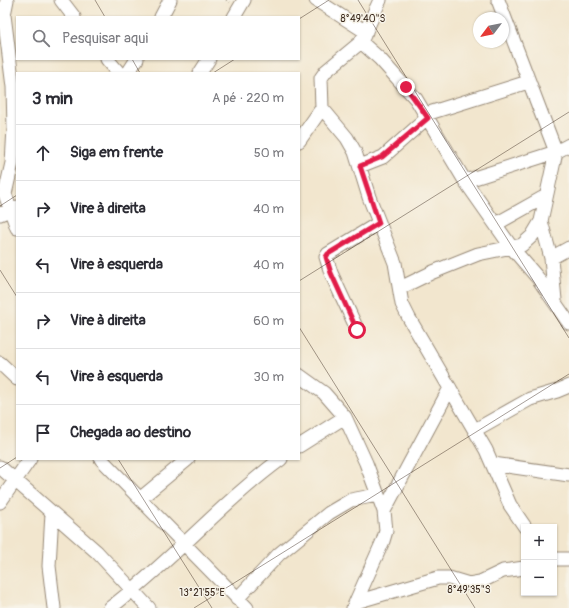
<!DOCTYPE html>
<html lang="pt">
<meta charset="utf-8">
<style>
:root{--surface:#fff;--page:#f7f7f7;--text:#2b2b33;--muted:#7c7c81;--line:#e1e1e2}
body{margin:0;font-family:Pangolin,sans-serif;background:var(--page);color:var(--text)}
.controls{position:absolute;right:12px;bottom:12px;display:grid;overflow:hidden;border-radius:0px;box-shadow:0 1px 3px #0004}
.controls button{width:36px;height:36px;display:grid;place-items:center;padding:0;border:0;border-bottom:1px solid var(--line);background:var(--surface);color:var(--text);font:20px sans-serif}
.compass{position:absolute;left:473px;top:12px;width:36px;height:36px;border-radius:50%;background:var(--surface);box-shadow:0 1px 3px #0004;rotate:238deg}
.stop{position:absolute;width:12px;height:12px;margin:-9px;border:3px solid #e11d48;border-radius:50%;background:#fff}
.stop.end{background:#e11d48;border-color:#fff;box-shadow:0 1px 4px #0008}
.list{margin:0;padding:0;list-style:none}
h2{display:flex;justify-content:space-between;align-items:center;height:52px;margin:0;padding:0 16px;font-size:17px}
h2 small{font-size:13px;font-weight:400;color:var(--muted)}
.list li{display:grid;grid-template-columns:26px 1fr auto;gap:12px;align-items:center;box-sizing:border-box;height:56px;padding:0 16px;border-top:1px solid var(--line)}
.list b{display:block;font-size:15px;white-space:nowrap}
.list em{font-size:13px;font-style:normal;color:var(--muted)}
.icon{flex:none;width:22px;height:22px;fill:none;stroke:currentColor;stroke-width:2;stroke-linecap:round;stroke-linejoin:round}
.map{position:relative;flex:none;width:569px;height:608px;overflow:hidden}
.search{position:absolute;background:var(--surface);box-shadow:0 1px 3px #0004;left:16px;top:16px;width:284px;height:44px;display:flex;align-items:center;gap:10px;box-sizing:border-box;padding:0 14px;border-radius:0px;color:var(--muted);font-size:15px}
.panel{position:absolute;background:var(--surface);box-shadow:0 1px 3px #0004;left:16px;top:72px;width:284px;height:388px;border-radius:0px}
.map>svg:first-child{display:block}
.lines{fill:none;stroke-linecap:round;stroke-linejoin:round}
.minor-casing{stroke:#968876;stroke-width:15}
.path{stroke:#968876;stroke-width:1.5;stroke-dasharray:1 3;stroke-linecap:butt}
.minor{stroke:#fff;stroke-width:13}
.route{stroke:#e11d48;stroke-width:5}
.ticks{fill:none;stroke:#3b2a1e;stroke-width:1;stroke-opacity:0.45}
.ticks-label{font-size:10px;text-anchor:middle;fill:#3b2a1e;stroke:#f7f3e8;stroke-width:3;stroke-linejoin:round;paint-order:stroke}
</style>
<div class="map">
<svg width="569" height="608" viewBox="0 0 569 608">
<rect width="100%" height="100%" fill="#f7f3e8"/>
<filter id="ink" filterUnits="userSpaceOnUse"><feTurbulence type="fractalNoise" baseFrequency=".025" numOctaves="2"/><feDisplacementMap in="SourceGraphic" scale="8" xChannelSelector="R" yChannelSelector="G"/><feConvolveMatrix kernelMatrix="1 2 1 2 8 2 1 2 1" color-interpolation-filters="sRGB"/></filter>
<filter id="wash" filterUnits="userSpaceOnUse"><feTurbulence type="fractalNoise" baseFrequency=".012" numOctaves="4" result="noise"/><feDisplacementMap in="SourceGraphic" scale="16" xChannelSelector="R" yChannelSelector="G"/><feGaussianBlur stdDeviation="0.9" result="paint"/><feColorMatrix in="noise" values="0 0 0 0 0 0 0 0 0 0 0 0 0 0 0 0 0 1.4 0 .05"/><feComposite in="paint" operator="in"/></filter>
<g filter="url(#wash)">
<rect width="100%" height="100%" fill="#f2e6ce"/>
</g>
<g filter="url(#ink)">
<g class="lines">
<defs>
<path id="minor" d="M7,0l-3,15 9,72 1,41 -2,35 -7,31 12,34
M61,0l13,17
M316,0l50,32
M498,0l58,152 -15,69 10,37 4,42
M161,17l9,-17
M234,17l10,-17
M361,42l19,17 36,40 49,82 47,67 25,29 32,46
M107,59l12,14
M128,73l9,-14
M200,73l9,-14
M322,108l25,30 8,14 14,45 26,66 7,41 7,14 77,132 24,55 15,22
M426,114l102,-32
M299,141l23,-33 -1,-30 5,-7 35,-29 19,-42
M360,166l23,-9 45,-40
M465,181l91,-29 13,-7
M0,214l17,-7
M496,224l50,-28
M551,258l18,-10
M400,288l33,-16 45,-18 44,-9 10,-9 9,-15
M357,329l-26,-56 -5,-16 2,-3 51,-31
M0,363l17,16
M299,375l25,18 21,24 21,46 18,48 2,20 -3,10 -30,67
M475,430l55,-31 27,-8 12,-5
M299,446l46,-29
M101,459l146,149
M493,464l76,11
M0,467l97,85 52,56
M141,498l47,-39
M0,502l30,-43
M384,511l66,-123
M52,513l-3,53 5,42
M554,559h15
M237,599l42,-45 50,-41 22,-13 26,-5
M356,602l82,-24h11l20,6 11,-2 23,-11 21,-3
M110,608c61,-46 110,-104 171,-149"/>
</defs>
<!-- minor casing -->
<use href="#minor" class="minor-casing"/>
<!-- path -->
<path class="path" d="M226,0l4,2"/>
<!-- minor -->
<use href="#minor" class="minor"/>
</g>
</g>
<g class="lines" filter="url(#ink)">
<!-- route -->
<path class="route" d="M357,330l-26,-57 -5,-16 2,-3 51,-31 -19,-57 22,-9 46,-39 -22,-31"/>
</g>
<!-- ticks -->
<path class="ticks" d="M95,0l10,17M358,0l211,338M299,19l30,-19M132,59l8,14M213,73l22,-14M0,206l17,-11M0,270l17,27M299,281l270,-169M299,327l176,281M118,459l94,149M0,468l17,-11M194,608l375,-234"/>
<g class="ticks-label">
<text x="363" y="22">8°49'40"S</text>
<text x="469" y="593">8°49'35"S</text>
<text x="202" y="596">13°21'55"E</text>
</g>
</svg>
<div class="controls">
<button>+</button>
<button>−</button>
</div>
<svg class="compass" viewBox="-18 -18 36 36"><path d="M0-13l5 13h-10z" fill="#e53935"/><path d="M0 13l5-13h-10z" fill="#7c7c81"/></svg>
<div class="stop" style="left:357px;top:330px"></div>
<div class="stop end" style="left:406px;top:87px"></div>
<div class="search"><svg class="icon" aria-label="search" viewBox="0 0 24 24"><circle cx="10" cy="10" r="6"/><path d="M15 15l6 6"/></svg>Pesquisar aqui</div>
<section class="panel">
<h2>3 min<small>A pé · 220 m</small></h2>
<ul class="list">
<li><svg class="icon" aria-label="ahead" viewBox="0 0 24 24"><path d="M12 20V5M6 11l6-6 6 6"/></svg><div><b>Siga em frente</b></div><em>50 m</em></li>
<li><svg class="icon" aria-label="right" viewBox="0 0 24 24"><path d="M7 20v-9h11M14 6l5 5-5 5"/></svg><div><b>Vire à direita</b></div><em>40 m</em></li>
<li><svg class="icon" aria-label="left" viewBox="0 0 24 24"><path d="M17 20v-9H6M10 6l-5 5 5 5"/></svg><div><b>Vire à esquerda</b></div><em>40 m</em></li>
<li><svg class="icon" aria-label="right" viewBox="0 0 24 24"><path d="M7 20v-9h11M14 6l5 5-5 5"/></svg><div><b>Vire à direita</b></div><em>60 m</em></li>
<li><svg class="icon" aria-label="left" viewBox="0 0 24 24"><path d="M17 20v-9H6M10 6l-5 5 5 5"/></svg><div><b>Vire à esquerda</b></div><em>30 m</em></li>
<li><svg class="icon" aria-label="arrive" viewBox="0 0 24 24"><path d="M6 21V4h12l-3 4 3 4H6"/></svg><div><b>Chegada ao destino</b></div></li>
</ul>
</section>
</div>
